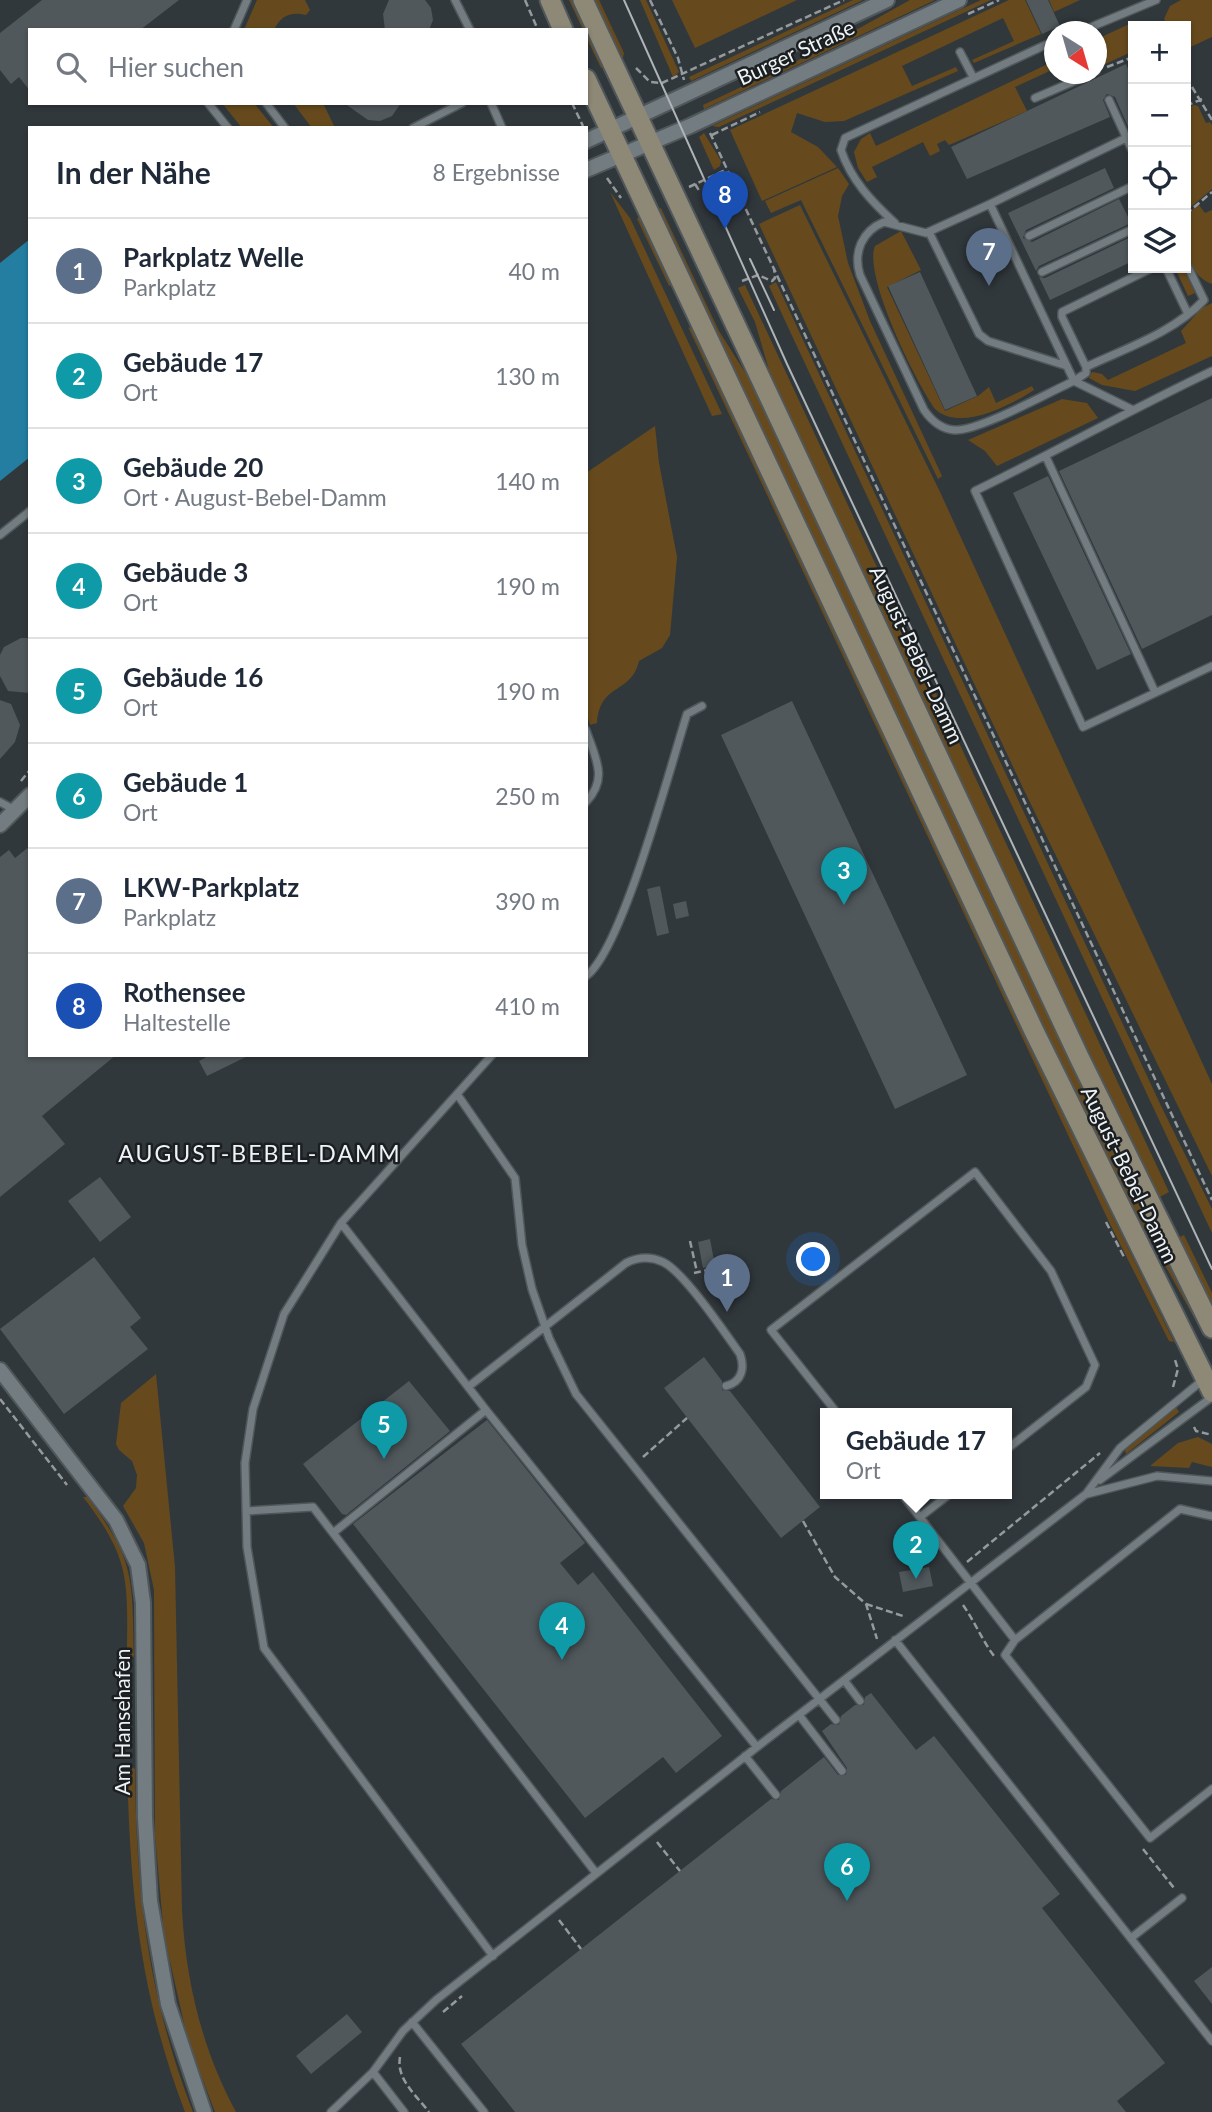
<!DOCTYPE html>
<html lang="de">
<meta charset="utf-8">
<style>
:root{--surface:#fff;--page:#f6f6f7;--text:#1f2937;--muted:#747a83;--line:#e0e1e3;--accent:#d93025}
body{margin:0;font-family:Lato,sans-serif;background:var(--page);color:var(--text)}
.controls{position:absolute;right:21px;top:21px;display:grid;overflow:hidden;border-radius:0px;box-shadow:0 2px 5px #0004}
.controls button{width:63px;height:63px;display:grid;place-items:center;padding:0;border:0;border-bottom:2px solid var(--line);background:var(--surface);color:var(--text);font:35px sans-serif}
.compass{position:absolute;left:1044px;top:21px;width:63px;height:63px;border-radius:50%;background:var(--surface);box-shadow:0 2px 5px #0004;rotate:143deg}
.you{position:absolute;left:814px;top:1260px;width:24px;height:24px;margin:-18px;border:5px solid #fff;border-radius:50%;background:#1a73e8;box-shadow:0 0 0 10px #1a73e833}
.badge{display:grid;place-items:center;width:46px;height:46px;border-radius:50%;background:var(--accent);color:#fff;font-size:23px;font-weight:700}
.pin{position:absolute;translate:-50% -58px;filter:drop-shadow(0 2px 4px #0008)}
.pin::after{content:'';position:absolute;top:37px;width:24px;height:21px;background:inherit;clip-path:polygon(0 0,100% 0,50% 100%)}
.popup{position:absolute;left:820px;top:1408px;width:192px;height:91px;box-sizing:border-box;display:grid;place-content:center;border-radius:0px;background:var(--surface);filter:drop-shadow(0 2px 5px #0005);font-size:23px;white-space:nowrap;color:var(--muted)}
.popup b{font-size:26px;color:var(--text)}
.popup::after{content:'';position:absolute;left:50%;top:100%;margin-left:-14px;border:14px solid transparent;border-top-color:var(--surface)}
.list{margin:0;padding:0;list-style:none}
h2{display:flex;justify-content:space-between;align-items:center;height:91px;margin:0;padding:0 28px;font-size:30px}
h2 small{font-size:23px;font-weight:400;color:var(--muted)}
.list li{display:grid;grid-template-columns:46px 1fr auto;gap:21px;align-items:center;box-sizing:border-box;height:105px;padding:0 28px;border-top:2px solid var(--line)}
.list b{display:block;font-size:26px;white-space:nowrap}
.list p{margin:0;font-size:23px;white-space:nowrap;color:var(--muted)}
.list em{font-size:23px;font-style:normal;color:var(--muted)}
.icon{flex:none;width:38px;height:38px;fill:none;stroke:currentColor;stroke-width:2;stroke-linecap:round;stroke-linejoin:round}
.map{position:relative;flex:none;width:1212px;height:2112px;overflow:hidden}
.search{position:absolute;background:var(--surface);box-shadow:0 2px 5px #0004;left:28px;top:28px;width:560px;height:77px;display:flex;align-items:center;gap:18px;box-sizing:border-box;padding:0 24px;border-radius:0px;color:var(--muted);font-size:26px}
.panel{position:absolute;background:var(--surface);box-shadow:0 2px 5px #0004;left:28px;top:126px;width:560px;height:931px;border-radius:0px}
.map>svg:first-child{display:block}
.green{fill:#664a1d}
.water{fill:#247ea2}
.building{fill:#50585c}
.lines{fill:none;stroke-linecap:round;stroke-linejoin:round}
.service-casing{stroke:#50575a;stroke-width:10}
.minor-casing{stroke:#50575a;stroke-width:18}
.secondary-casing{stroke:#50575a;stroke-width:23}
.path{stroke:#949a9d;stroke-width:2.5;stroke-dasharray:7 3.5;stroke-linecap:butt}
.service{stroke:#737c80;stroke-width:7}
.minor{stroke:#737c80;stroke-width:14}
.secondary{stroke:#8e8877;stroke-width:19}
.tram{stroke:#afb4b8;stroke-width:2}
.labels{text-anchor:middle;stroke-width:5;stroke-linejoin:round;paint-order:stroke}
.street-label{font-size:21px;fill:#eef3f6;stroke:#1c1f21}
.neighbourhood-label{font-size:23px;letter-spacing:2px;fill:#eef3f6;stroke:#1c1f21}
</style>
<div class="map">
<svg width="1212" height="2112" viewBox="0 0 1212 2112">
<rect width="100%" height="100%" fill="#31383c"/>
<!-- green -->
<path class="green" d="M257,0h48l5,10 -4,5c-15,-4 -26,1 -32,15h-30z
M569,0h4l31,66 -3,2 -15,-31v-7h-3z
M594,0h5l25,53 -1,5z
M640,0h6l33,72 -6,5z
M672,0h125l-102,48z
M853,0h10l-172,81 -2,-4z
M910,0h25l-231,109 -1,-4 117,-55z
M981,0h10l-272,127 -7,-1z
M1009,0h16l16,34 -67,29 -2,-3 42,-19 -11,-23 -101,48 10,20 44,-19 2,4 -114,50 -19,1 -28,-9 -6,19 27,15 19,20 -75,34 -32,-71z
M1049,0h31l-26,12z
M1181,0h31v37l-26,12v-23h-18l-4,-7 6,-13z
M1136,21l21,5h-24v28l-4,-1 -26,12 -6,-15v-11z
M1054,61v8l-39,18 12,24 -78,34 -4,-5 -8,4 3,7 -10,5 -7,-14 -51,25 5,10 -10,5 -9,-14 -4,-16 7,-13 9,-6 6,13z
M222,103h32l20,25h-32z
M293,103h30l12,25h-23z
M1194,105l4,1 8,17 4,-1 2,3v64l-26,22v-102z
M704,133l17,28 -1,5 -6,4 -15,-33z
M838,168l11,16 -7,12 -4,20 10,47 22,58 72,155 -4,3 -137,-279 -30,13 -6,-12z
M610,192l20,26 92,196 -10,2z
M1198,204l7,9 7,-3v74c-27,-10 -26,-42 -26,-67z
M800,205l140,287 272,592v92l-189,-388 -264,-564z
M661,208l58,123 39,62 443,937 -101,-181 -385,-818 -56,-122z
M640,216l33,68 -4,2 -32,-67z
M901,231l20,39 -34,17 58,124 33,-15 11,-9 7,16 36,-17 2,4c-25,16 -74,42 -99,19 -19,-27 -72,-133 -60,-163z
M1175,268h8l12,25 -7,3z
M776,282l386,826 50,101v24l-425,-908 -18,-39z
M745,285l424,907 -11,6 -386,-818 -17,-58 -17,-34z
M1212,303v53l-77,35 -33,-6 -13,-7 3,-6 10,2 6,6 78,-37 -5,-12 21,-23z
M688,327l6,3 370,787 110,225 -5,-1 -59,-117z
M1062,399l25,4 11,15 -101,48 -12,-15 -17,-11z
M655,426l4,37 18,94 -7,78 -8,13 -23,13c-8,34 -39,21 -42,62l-7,2 -4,-14v-238z
M1184,1235l28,58v12l-34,-67z
M156,1374l19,193 7,344c4,71 20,138 54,201h-21l-27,-71 -24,-106 -9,-99 -1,-246 -10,-47 -21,-37 13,-18 1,-13 -5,-14 -13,-11 -3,-6 5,-41z
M1176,1407l3,5 -53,42 -1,-4z
M1198,1437l14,7v23l-20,-5 -3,6 -39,-2 28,-23z
M83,1497h4c49,64 45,82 47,159l-7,6c0,-78 6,-101 -44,-165z
M127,1763l8,6c1,122 13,228 58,343h-8c-46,-121 -55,-221 -58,-349z"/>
<!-- water -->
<path class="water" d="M30,239v218l-30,24v-218z"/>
<!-- building -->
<path class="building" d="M42,0h137l-39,30h-110v61l-11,-14 -8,7 -11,-14v-37z
M389,0h36l6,8 2,12 -4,10h-44l-2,-16z
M1026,0h22l12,26 -18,8z
M1126,64l7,16v58l-18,-41 -8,-3 -4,6 7,17 -143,62 -16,-32z
M344,103h57l-9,13 -12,5 -12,-1z
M1105,168l9,20 -88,42 -3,8 9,4 87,-43 12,24 -92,43 -3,5 -28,-58z
M1133,236v25l-83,39 -11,-23 6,1z
M920,272l57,124 -32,14 -57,-124z
M1212,398v217l-70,34 -83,-178z
M1048,476l83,178 -34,16 -84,-177z
M21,638h9v55l-22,-2 -8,-15v-21l4,-8z
M0,700l11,4 9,21 -5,17 -15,17z
M792,701l175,374 -72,34 -174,-374z
M30,846v209h86l-74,61 23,28 -65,53v-340l9,-7 6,8z
M660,886l9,47 -12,3 -10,-47z
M686,901l3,15 -13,3 -3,-15z
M210,1055h40l-43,21 -8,-15z
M100,1177l31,40 -31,25 -32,-41z
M710,1239l5,27 -12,2 -5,-26z
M94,1257l47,61 -11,9 18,22 -84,65 -64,-85z
M704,1357l18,24v9l8,1 90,116 -39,31 -117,-150z
M409,1381l41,50 -104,84 -4,-1 -39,-50z
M487,1420l98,123 -25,20 18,22 15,-13 129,164 -46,37 -13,-16 -78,61 -232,-294z
M929,1567l4,19 -30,6 -4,-20z
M871,1693l45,57 18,-14 126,158 -18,14 123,155 -48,38 9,11h-611l-54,-68 310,-245 8,1 2,-9 43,-34 14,18h8l1,-7 -25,-37 9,-7 8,1 2,-9 14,-11h9l1,-8z
M1212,1967v37l-18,-23z
M347,2014l15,18 -51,42 -15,-18z"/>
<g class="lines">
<defs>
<path id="service" d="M455,0l15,30
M234,30l13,-30
M1079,32l77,-32
M960,52l13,25
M1096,69v2
M1035,98l56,-24
M1109,100l24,52
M208,103l20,25
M266,103l19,25
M491,103l11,25
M413,128l49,-25
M990,204l136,-66
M895,223c-23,-21 -44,-43 -54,-73l4,-12 209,-97
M929,232l50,102 9,7 79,25
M1029,236l104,-50
M1166,268l22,46
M1042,272l91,-43
M1086,367l-24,-50v-5l90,-44
M1212,371c-80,38 -157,81 -237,120l108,236 129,-61
M1131,409l-57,-28c-25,11 -96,51 -120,49 -13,-1 -23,-10 -30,-20l-64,-135c-7,-23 2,-44 24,-53l42,11 64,-29 84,177 12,-8v-6c40,-19 87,-34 118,-67l-18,-37
M1046,457l109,235
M0,535l30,-24
M586,730c9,28 23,48 0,72
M0,802l15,8
M586,976c36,-25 85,-212 101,-262l15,-8
M492,1055l-151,168 -57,91 -31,95 -8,54 2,84 17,101 229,308
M457,1094l58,84 7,67 10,44 17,49 27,56 260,326
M341,1223l145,187 271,337
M468,1387l158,-124c12,-6 24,-7 37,-1 21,10 62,71 77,92 5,14 2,28 -14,32
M486,1410l-153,123 263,340
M837,1413l-66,-83 204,-158 76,99 44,94 -9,22 -79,62
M1100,1480l112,-83
M901,1493l114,147
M1087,1494l70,-18 55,5
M246,1511l67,-4 20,26
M1212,1516l-32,-7 -165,131 -10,15 145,183 62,-49
M920,1517l31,-24
M895,1640l317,401
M844,1680l16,21
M799,1715l43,56
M745,1756l31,39
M1131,1938l51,-40
M412,2022l72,90
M373,2072l31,40
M331,2112l42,-40 30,-41 33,-31 321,-253 329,-253 34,-46 84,-69"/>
<path id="minor" d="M586,141l301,-141
M586,170l104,-44 269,-126
M0,825l30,-30
M0,1370l116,150 22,45 5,38 2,215 5,83 18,103 36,108"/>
<path id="secondary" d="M550,0l13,30
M583,0l496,1057 133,271
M586,79l448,952 178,361"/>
</defs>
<!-- service casing -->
<use href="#service" class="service-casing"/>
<!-- minor casing -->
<use href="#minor" class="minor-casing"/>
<!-- secondary casing -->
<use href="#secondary" class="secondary-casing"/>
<!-- path -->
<path class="path" d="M525,0l13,30
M650,0l28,58 6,22
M968,14l31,-14
M1107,67l26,-10
M636,68l14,14 12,1 182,-83
M1192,87l20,33
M572,103l11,23
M1186,106l16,-7
M710,133l502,1067
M712,135l48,-23
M607,178l14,20
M695,184l5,8
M727,185l-3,-6 7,-3
M689,187l38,-18
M1186,214l26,-22
M742,281l16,-6 14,6 3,-3 -1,-10
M21,781l9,-11
M1106,1222l18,35
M690,1241l7,31
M694,1273l51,-11
M1173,1387l5,-18 -3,-9
M0,1399l67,86
M1194,1427l2,4 16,4
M643,1457l44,-39
M803,1521l32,56 31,27 11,35
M967,1562l133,-109
M866,1604l40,13
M963,1605c12,17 19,35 31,51
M657,1842l23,29
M1143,1849l31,39
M559,1920l22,29
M443,2012l19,-16
M400,2057c-4,22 16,38 29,55"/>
<!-- service -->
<use href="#service" class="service"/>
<!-- minor -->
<use href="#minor" class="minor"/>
<!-- secondary -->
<use href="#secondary" class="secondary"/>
<!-- tram -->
<path class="tram" d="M624,0l163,364 425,905
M750,259l24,51"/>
</g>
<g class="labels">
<!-- street labels -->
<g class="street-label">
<text transform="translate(796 53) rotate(-25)" y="7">Burger Straße</text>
<text transform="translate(916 655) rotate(65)" y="7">August-Bebel-Damm</text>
<text transform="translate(1129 1175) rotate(64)" y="7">August-Bebel-Damm</text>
<text transform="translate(123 1722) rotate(-90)" y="7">Am Hansehafen</text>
</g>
<!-- neighbourhood labels -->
<g class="neighbourhood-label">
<text x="260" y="1162">AUGUST-BEBEL-DAMM</text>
</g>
</g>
</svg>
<div class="controls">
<button>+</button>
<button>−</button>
<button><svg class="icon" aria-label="locate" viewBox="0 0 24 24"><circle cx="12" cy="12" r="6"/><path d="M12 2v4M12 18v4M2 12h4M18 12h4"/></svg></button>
<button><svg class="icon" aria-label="layers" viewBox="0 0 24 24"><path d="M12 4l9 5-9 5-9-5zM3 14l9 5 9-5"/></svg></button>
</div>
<svg class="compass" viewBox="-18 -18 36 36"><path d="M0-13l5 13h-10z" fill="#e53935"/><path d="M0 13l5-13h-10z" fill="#747a83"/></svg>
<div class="you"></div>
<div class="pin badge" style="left:727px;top:1312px;background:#5c6f8a">1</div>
<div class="pin badge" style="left:916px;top:1579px;background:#0f9aa8">2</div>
<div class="popup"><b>Gebäude 17</b>Ort</div>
<div class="pin badge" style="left:844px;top:905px;background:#0f9aa8">3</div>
<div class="pin badge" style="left:562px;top:1660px;background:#0f9aa8">4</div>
<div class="pin badge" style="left:384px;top:1459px;background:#0f9aa8">5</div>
<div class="pin badge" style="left:847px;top:1901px;background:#0f9aa8">6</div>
<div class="pin badge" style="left:989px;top:286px;background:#5c6f8a">7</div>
<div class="pin badge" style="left:725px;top:229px;background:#1a4fb4">8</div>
<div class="search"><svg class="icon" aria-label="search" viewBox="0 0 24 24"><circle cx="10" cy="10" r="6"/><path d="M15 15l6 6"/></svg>Hier suchen</div>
<section class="panel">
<h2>In der Nähe<small>8 Ergebnisse</small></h2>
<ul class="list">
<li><span class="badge" style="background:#5c6f8a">1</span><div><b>Parkplatz Welle</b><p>Parkplatz</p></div><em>40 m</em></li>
<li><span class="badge" style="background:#0f9aa8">2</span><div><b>Gebäude 17</b><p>Ort</p></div><em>130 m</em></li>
<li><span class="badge" style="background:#0f9aa8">3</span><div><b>Gebäude 20</b><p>Ort · August-Bebel-Damm</p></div><em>140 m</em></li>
<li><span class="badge" style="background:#0f9aa8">4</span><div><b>Gebäude 3</b><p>Ort</p></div><em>190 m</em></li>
<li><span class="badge" style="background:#0f9aa8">5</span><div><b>Gebäude 16</b><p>Ort</p></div><em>190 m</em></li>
<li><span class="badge" style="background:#0f9aa8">6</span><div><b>Gebäude 1</b><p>Ort</p></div><em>250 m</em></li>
<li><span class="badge" style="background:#5c6f8a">7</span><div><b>LKW-Parkplatz</b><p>Parkplatz</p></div><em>390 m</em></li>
<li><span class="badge" style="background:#1a4fb4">8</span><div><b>Rothensee</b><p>Haltestelle</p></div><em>410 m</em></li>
</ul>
</section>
</div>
